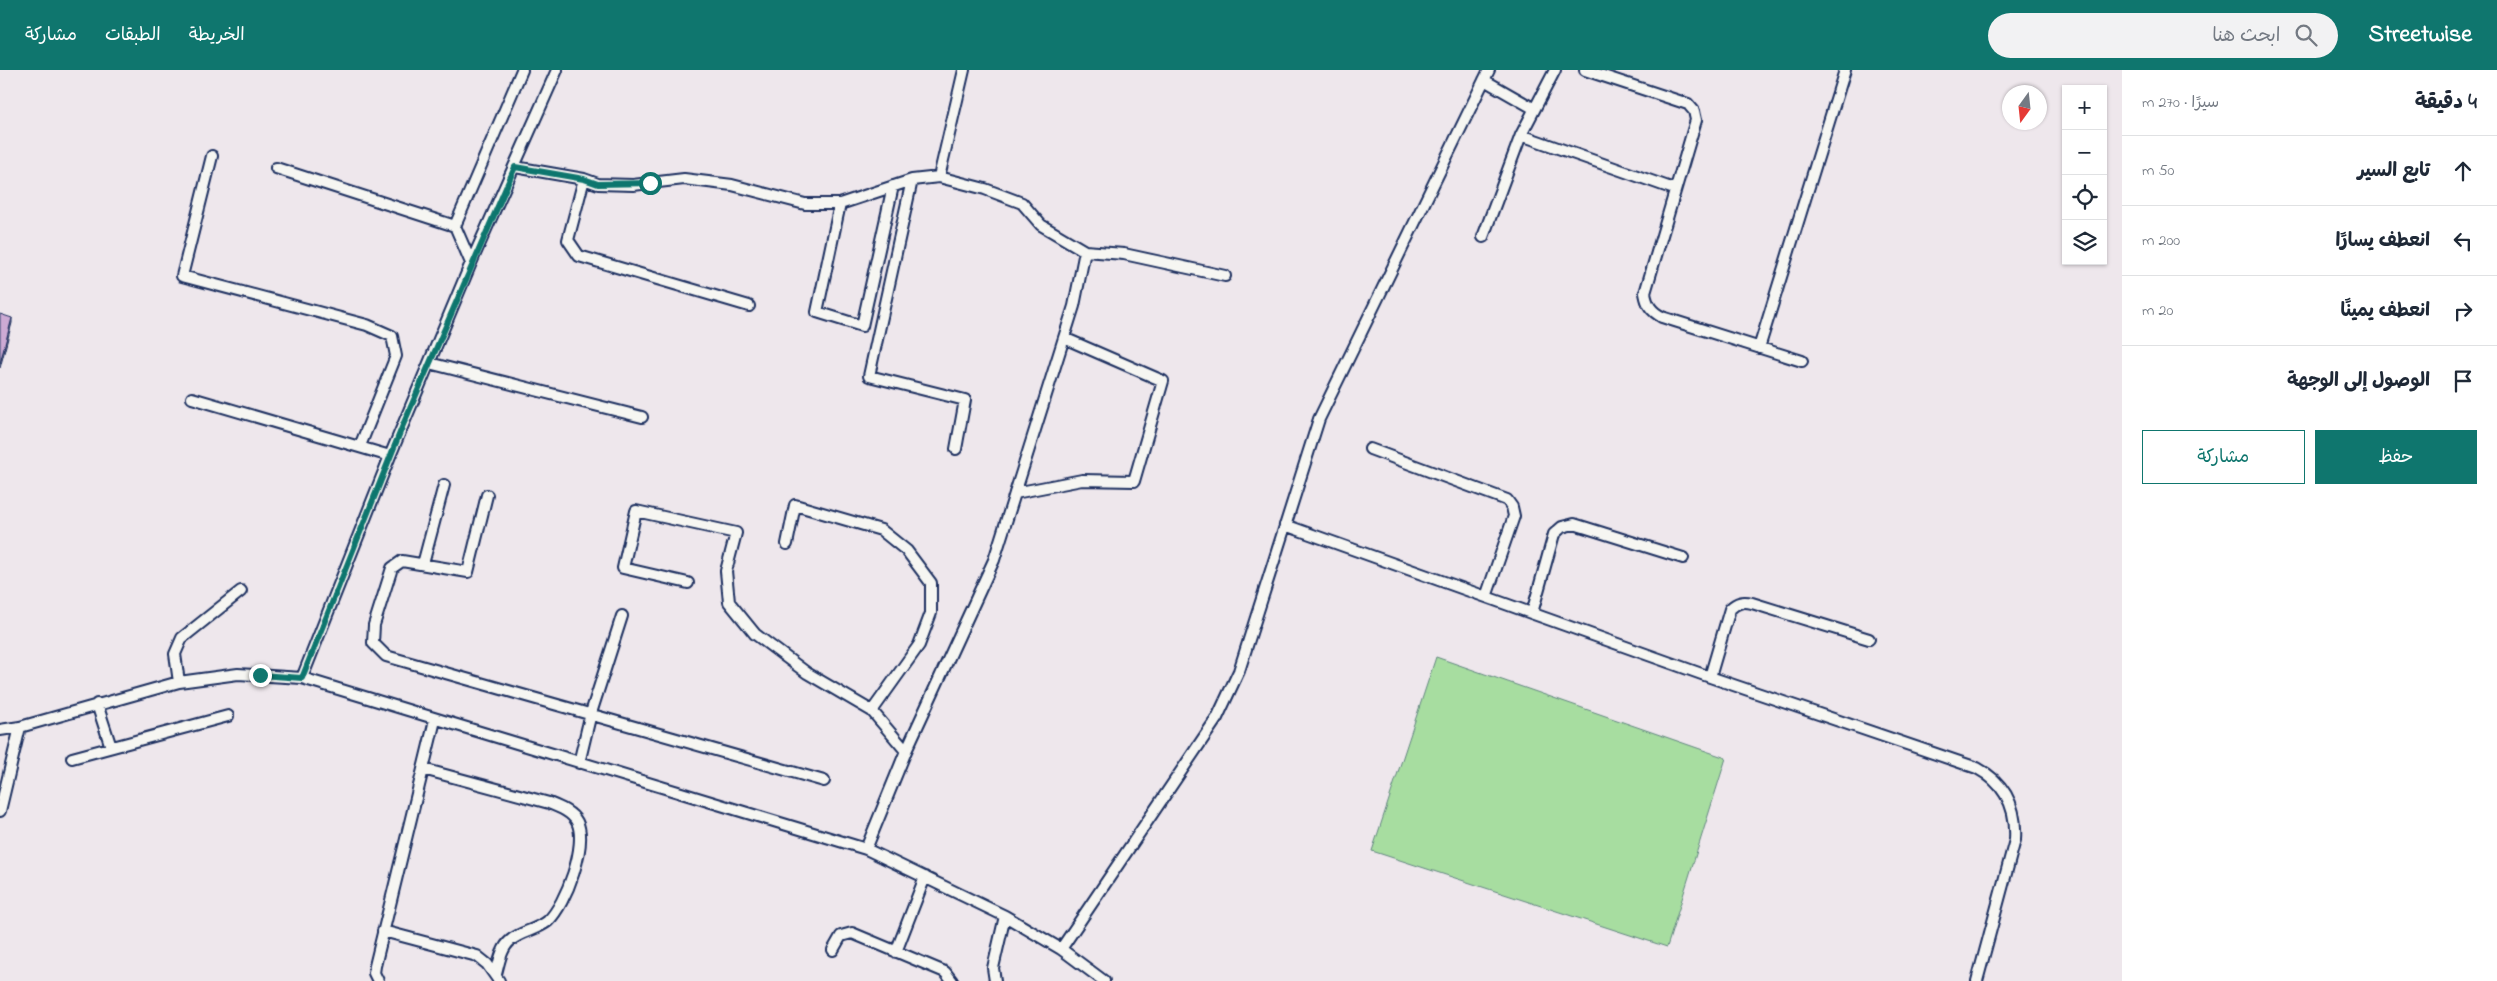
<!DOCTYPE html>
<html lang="ar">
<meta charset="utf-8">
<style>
:root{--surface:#fff;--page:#f2f2f3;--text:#1f2937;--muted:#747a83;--line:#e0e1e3;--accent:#0f766e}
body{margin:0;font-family:"Indie Flower","Playpen Sans Arabic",sans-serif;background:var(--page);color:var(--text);direction:rtl}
.controls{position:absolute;right:15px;top:15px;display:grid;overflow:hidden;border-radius:0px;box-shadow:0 1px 4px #0004}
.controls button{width:45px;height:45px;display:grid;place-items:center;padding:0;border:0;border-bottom:1px solid var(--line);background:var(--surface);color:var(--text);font:25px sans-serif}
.compass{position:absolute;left:2002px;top:15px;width:45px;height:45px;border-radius:50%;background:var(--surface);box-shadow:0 1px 4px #0004;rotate:195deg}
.stop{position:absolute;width:15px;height:15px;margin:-11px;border:4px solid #0f766e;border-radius:50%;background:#fff}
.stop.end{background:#0f766e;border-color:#fff;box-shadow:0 1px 5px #0008}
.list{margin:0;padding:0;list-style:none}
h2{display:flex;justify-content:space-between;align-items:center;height:65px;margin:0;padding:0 20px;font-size:21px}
h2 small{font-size:16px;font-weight:400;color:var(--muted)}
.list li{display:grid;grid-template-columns:32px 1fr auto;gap:15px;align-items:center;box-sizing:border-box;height:70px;padding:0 20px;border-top:1px solid var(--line)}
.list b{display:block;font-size:19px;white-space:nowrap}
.list em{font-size:16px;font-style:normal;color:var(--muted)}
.actions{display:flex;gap:10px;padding:15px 20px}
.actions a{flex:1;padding:11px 0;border:1px solid var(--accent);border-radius:0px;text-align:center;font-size:18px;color:var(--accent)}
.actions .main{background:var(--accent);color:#fff}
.icon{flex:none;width:28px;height:28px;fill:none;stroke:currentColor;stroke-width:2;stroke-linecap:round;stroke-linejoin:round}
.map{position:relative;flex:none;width:2122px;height:911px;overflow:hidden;direction:ltr}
header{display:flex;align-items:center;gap:30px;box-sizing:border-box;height:70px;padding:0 25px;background:var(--accent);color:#fff}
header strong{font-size:24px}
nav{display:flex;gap:28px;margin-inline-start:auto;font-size:18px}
.search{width:350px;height:45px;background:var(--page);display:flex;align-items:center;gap:12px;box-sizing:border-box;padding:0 18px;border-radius:28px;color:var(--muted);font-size:19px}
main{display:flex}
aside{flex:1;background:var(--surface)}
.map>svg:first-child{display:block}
.green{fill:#a7dda0;stroke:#61867f}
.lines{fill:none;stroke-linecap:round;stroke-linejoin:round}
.lane-casing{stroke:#1b2f5e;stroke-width:14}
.lane{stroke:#f6f6f2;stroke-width:10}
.shaded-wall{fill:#907794;stroke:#1b2f5e}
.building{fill:#cdaad4;stroke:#1b2f5e}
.route{stroke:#0f766e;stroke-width:6}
</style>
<header>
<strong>Streetwise</strong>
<div class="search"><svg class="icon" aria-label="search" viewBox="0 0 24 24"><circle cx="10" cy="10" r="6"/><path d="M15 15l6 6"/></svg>ابحث هنا</div>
<nav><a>الخريطة</a><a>الطبقات</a><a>مشاركة</a></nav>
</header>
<main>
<aside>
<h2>4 دقيقة<small>سيرًا · 270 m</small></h2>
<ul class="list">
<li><svg class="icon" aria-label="ahead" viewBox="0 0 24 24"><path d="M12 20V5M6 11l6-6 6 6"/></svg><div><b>تابع السير</b></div><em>50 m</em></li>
<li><svg class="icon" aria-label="left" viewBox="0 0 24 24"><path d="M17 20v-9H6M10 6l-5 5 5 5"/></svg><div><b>انعطف يسارًا</b></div><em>200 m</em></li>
<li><svg class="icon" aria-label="right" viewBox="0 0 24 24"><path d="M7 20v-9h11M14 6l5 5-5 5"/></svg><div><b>انعطف يمينًا</b></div><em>20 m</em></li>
<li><svg class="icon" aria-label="arrive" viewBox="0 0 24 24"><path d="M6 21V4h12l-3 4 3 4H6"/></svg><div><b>الوصول إلى الوجهة</b></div></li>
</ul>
<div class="actions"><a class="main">حفظ</a><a>مشاركة</a></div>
</aside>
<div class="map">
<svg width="2122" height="911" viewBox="0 0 2122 911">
<rect width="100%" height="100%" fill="#eee7ec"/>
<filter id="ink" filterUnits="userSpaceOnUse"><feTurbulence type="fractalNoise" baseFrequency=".02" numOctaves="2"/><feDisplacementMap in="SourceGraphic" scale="10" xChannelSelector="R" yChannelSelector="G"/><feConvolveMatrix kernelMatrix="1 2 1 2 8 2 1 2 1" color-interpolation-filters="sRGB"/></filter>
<g filter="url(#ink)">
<!-- green -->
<path class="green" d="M1436,587l290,101 -59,189 -295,-96z"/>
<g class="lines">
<defs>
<path id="lane" d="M1585,0l103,34 6,7 2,9 -51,173c2,12 6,18 17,24l140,44
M1484,10l49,28
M1521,65l153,54
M212,86l-30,120 185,49 25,11 4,20 -36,90
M515,97l69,12 14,5 35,1 51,-6 48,6 73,19h35l72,-24 27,-3 46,12 37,14 19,22 44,26 39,3 101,22
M276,98l179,58 16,37
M939,107l25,-107
M584,109l-16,61 11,16 170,50
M912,110l-43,196 96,24 -9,49
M840,134l-23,108 45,14 31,-140
M455,156l67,-156
M1483,167l38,-102 34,-65
M1759,278l86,-278
M429,293l213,54
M192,328l198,58
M1370,379l137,51 5,7 2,9 -28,81
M1015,423l67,-13 52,1 29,-100 -99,-43
M487,425l-19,77 -66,-11 -10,7 -18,57 -1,18 13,13 438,125
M1285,455l425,152 267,91c28,15 40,40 38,72l-38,141
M787,474l8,-39 86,25 26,21 24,32v30l-12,32 -47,66
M423,494l21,-79
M688,513l-65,-15 13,-57 100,22 -10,38 3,31 26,32 52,39 65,38 34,40
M1532,543l22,-79 8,-7 12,-3 109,34
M1710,607l20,-68c7,-7 13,-8 22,-6l117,36
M302,608l88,-222 81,-193 86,-193
M179,612l-4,-28 7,-16 59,-47
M97,634l14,43
M0,660l20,-3 159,-45 59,-8 64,4 564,171 139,67 56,33 43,32
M72,688l156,-42
M579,693l12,-50 31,-97
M423,699l126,34c10,4 23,9 28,19 11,22 -11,82 -29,99 -11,9 -26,10 -37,19 -10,8 -12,23 -15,34
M0,741l20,-84
M866,779l40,-98 88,-191 80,-254 11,-55
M383,861l94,25 10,8 12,17
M1061,879l156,-231 22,-47 80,-252 170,-349
M833,880l8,-14 11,-3 93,39 7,9
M896,882l29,-75
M378,911l-4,-8 1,-7 60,-246
M995,911l-2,-13 12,-52"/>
</defs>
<!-- lane casing -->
<use href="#lane" class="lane-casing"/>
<!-- lane -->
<use href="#lane" class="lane"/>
</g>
<!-- shaded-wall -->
<path class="shaded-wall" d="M12,248v5l-12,45v-5z"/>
<!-- building -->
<path class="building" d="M0,244l12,4 -12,45z"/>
</g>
<g class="lines" filter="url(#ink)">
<!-- route -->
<path class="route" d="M260,605l42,3 101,-253 112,-258 69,12 14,5 52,-1"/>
</g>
</svg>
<div class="controls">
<button>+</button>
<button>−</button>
<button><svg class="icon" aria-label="locate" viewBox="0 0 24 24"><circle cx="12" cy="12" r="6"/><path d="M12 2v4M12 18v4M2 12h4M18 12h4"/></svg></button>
<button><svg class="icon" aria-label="layers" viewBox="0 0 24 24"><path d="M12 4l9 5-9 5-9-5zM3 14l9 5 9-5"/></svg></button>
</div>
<svg class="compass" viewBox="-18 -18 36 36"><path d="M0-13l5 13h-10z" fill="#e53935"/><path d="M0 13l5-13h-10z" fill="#747a83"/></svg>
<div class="stop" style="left:650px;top:113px"></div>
<div class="stop end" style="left:260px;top:605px"></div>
</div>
</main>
